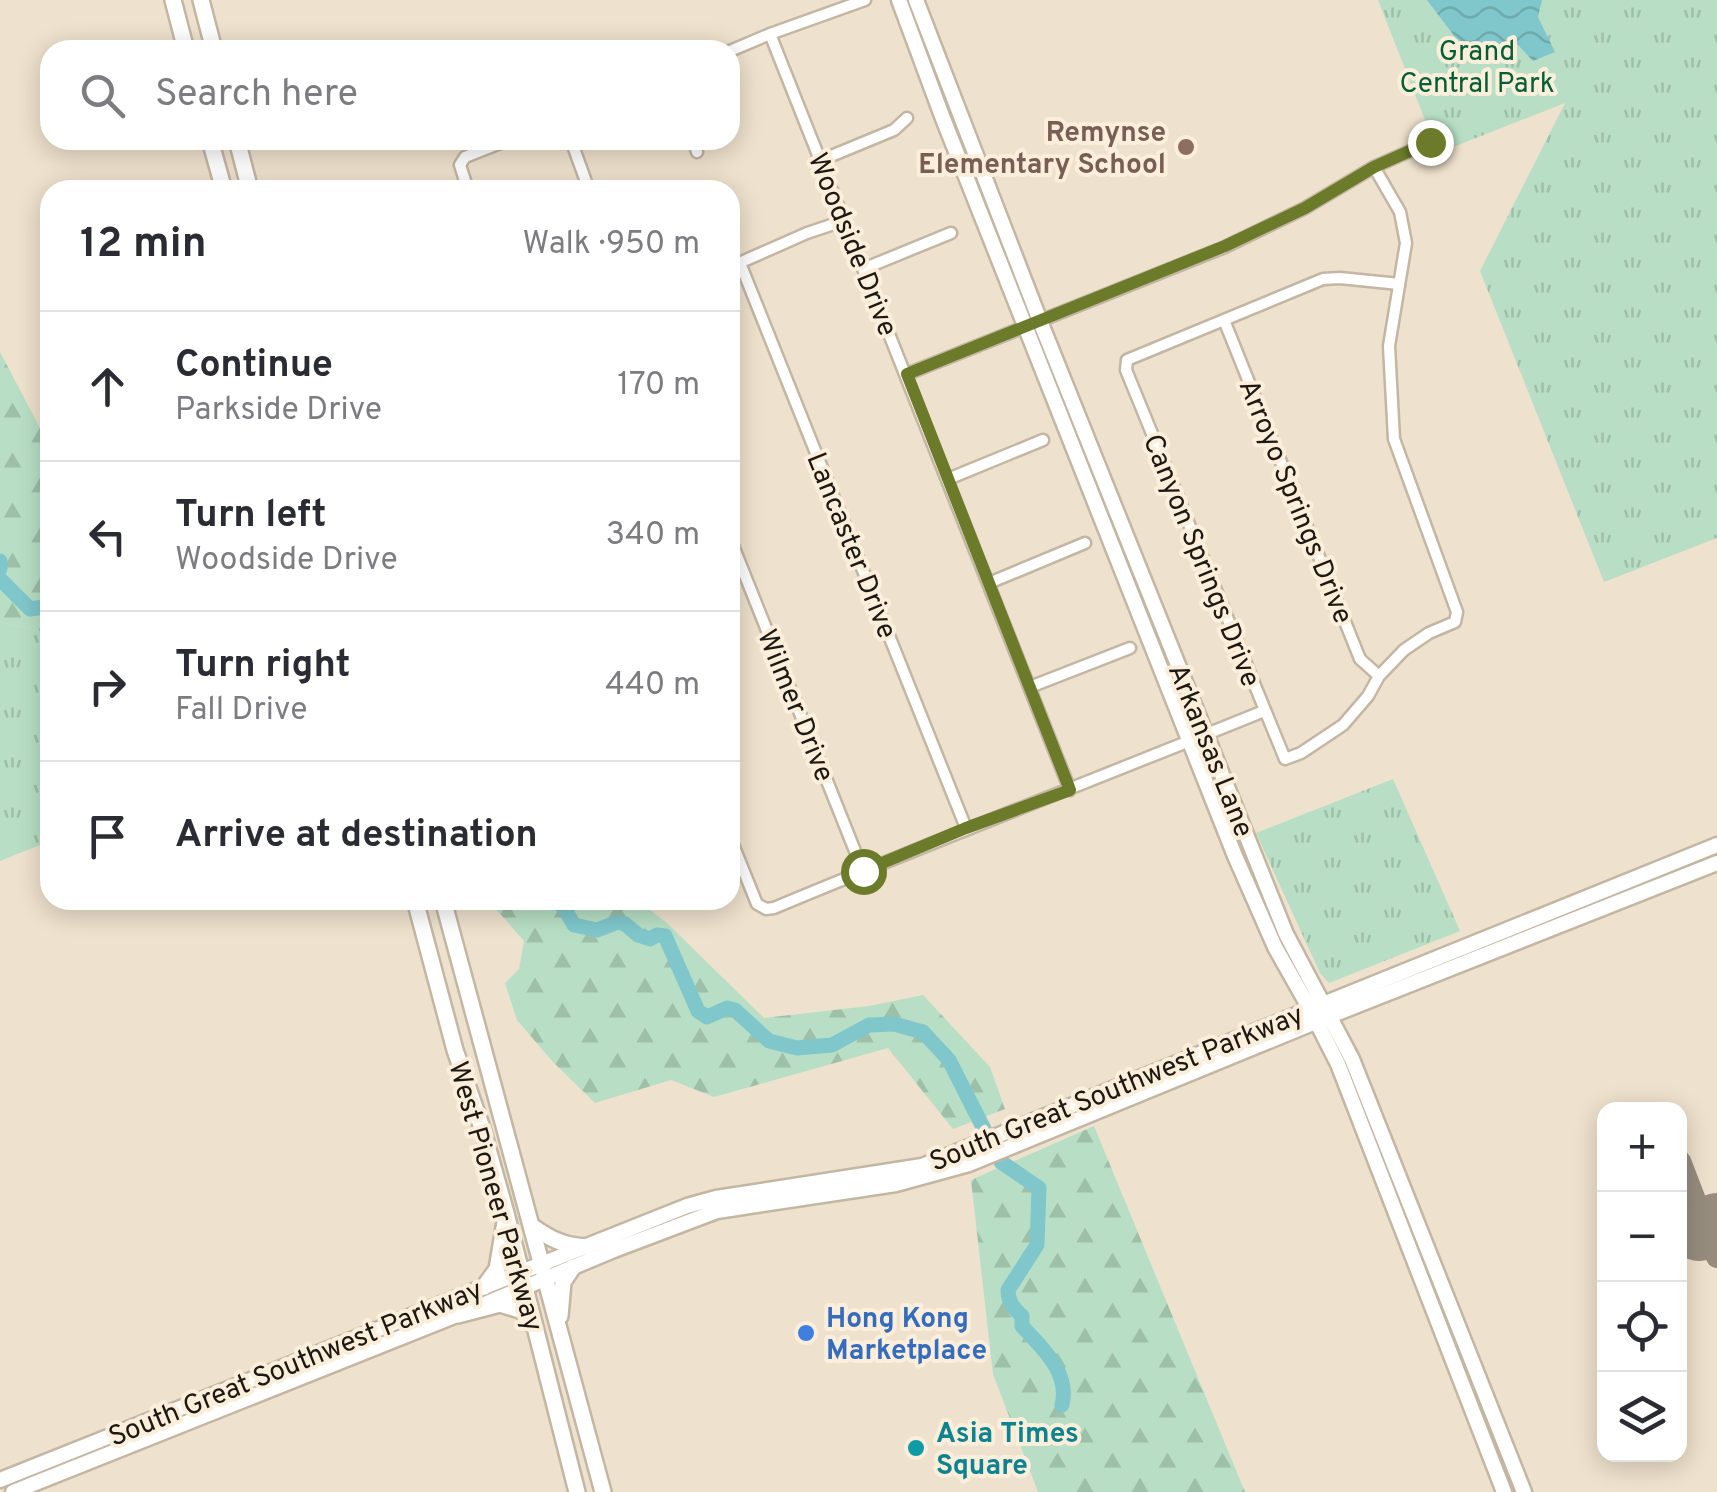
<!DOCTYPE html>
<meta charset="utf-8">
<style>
:root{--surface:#fff;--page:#f7f7f7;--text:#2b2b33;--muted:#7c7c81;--line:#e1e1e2}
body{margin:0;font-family:Overpass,sans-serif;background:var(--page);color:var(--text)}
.controls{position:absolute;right:30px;bottom:30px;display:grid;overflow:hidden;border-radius:20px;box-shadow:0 5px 25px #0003}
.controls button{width:90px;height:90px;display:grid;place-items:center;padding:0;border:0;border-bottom:2px solid var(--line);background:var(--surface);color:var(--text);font:50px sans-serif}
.stop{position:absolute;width:30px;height:30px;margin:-22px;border:8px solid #6b7b29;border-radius:50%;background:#fff}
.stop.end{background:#6b7b29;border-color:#fff;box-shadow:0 2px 10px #0008}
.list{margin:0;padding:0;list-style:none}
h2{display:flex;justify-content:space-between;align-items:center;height:130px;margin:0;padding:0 40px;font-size:42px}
h2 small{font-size:32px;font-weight:400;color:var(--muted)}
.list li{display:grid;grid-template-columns:65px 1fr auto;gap:30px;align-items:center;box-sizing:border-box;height:150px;padding:0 40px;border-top:2px solid var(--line)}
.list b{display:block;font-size:38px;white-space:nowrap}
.list p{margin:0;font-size:32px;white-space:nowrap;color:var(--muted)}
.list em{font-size:32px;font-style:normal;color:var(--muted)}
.icon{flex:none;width:55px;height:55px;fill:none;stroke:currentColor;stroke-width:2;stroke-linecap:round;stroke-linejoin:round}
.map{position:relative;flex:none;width:1717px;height:1492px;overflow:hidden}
.search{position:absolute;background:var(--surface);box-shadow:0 5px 25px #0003;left:40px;top:40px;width:700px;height:110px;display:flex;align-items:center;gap:25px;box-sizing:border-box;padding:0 35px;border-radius:30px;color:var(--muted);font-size:38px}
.panel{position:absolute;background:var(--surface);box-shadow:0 5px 25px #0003;left:40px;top:180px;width:700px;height:730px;border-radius:30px}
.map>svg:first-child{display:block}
.grass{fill:url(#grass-tufts)}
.forest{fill:url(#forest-firs)}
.water{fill:url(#water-waves)}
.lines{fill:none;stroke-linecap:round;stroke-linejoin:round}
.river{stroke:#80c7cb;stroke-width:15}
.taxiway{stroke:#968d7e;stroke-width:22}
.runway{stroke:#968d7e;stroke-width:60}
.street-casing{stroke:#c3b6a3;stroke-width:15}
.secondary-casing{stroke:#c3b6a3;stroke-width:19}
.primary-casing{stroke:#c3b6a3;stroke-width:20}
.street{stroke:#fff;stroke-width:10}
.secondary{stroke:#fff;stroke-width:14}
.primary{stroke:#fff;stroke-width:15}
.route{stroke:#6b7b29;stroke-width:12}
.education-dot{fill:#8d6e63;stroke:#fbeeda;stroke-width:4}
.shop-dot{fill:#3f7fe0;stroke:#fbeeda;stroke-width:4}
.culture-dot{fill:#0f9aa8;stroke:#fbeeda;stroke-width:4}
.labels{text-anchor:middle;stroke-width:8;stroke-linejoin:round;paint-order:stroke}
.park-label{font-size:28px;fill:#045e35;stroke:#fbeeda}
.education-label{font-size:28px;font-weight:bold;fill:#785e54;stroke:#fbeeda;text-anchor:end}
.street-label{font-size:28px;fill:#1d1912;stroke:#fbeeda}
.shop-label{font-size:28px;font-weight:bold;fill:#366cbe;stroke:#fbeeda;text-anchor:start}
.culture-label{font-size:28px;font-weight:bold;fill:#0d838f;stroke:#fbeeda;text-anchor:start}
</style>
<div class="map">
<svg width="1717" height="1492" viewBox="0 0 1717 1492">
<defs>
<pattern id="grass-tufts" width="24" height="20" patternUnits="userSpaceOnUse" patternTransform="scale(2.5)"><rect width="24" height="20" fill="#b8dfc5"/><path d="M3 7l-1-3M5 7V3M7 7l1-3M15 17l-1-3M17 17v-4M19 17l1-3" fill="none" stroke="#9ebfa8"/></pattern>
<pattern id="forest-firs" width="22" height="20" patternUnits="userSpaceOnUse" patternTransform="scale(2.5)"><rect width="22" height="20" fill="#b8dfc5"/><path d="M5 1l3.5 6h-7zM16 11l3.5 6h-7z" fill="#9ebfa8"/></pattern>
<pattern id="water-waves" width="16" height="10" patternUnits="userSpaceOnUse" patternTransform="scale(2.5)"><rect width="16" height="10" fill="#80c7cb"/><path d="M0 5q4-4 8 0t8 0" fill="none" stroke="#6eaaad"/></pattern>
</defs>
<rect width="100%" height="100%" fill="#eee1cd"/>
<!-- grass -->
<path class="grass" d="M1378,0h339v538l-113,44 -124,-311 85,-168 -127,50z
M0,622l50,11v208l-50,20z
M1393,779l67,152 -131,52 -9,-10 -64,-140z"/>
<!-- forest -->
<path class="forest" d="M0,352l50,95v186l-50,-11z
M488,900h149l31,24 96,94 105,-12 54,-11 67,72 15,42 -52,20 -65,-81 -174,49 -43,-17 -76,23 -43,-42 -35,-41 -12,-37 14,-14 5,-28z
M1094,1126l151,366h-207l-45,-118 -22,-194z"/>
<!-- water -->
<path class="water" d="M1427,0h115l-4,17 17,35 -22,9 -15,-16 -30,3 -27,-3z"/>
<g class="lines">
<!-- river -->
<path class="river" d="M0,561v8
M0,579l30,30 20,-3
M555,900l9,8 10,17 23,5 21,-8 7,2 13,11 12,4 7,-4 8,1 33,75 9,6 20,-9 8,2 34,31 28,7 35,-3 37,-20 25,-1 29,8 26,28 38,75
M1001,1162l38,26 -2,57 -29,45c0,12 6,19 14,26v10c20,22 48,46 40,79"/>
<!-- taxiway -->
<path class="taxiway" d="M1680,1161l37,96"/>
<!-- runway -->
<path class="runway" d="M1699,1231l18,-8"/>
<defs>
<path id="street" d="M770,34l300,756
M730,51l40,-17 95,-34
M571,140l18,50
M693,140l4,12
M819,161l75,-31 13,-12
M1374,167l26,45 6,31 -17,103 5,93 63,173 -2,10 -26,11 -25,17 -25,26 -11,20 -25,29 -42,28 -16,6 -159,-389 1,-10 196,-81 17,-1 59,6
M468,190l-8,-25 5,-8 43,-17
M740,263l226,565
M730,267l77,-34 36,-12
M863,269l88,-36
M1224,320l136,339 19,17
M907,374l318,-127 80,-39 69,-41 56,-25
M948,479l95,-39
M730,538l133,333
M989,583l96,-40
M1030,687l100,-39
M730,837l27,67 9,5 8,-1c163,-68 327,-131 490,-197"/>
<path id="secondary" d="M899,0l43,116 293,740 40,91 35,62 28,55 166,428
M916,0l124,321 246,613 66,125 172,433
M487,1303l127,-53 103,-39 179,-27 73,-20 361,-148 387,-153
M0,1480l687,-274 29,-8 206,-32 795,-321
M13,1492l454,-181"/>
<path id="primary" d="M173,0l13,50
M201,0l13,50
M210,140l14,50
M237,140l13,50
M415,900l40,150 27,78 24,85 71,279
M443,900l160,592
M532,1226c18,13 32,20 55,21
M484,1287l13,-18 8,-47
M458,1315l42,-11 23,7 7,12
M560,1316l3,-34 10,-15"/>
</defs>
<!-- street casing -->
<use href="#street" class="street-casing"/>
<!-- secondary casing -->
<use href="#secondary" class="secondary-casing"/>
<!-- primary casing -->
<use href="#primary" class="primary-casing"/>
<!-- street -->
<use href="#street" class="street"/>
<!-- secondary -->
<use href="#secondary" class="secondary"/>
<!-- primary -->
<use href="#primary" class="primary"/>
</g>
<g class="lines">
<!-- route -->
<path class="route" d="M863,871l103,-43 104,-38 -163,-416 318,-128 80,-38 69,-41 56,-25"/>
</g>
<!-- markers -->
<circle class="education-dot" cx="1186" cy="147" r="10"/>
<circle class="shop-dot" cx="806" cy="1333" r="10"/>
<circle class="culture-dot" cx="916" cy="1448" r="10"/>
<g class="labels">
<!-- park labels -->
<g class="park-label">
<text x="1477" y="60">Grand<tspan x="1477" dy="32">Central Park</tspan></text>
</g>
<!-- education labels -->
<g class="education-label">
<text x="1166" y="141">Remynse<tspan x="1166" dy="32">Elementary School</tspan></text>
</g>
<!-- street labels -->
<g class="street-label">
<text transform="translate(854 244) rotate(68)" y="10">Woodside Drive</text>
<text transform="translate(1297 501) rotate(68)" y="10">Arroyo Springs Drive</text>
<text transform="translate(853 545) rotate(68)" y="10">Lancaster Drive</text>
<text transform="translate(1203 560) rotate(68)" y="10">Canyon Springs Drive</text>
<text transform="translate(797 705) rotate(68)" y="10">Wilmer Drive</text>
<text transform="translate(1212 750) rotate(68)" y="10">Arkansas Lane</text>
<text transform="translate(1116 1087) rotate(-22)" y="10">South Great Southwest Parkway</text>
<text transform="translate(497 1196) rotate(74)" y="10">West Pioneer Parkway</text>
<text transform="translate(295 1362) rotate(-22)" y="10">South Great Southwest Parkway</text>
</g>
<!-- shop labels -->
<g class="shop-label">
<text x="826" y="1327">Hong Kong<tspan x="826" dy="32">Marketplace</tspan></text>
</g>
<!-- culture labels -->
<g class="culture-label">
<text x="936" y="1442">Asia Times<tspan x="936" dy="32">Square</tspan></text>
</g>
</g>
</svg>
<div class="controls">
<button>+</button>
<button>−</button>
<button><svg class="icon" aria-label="locate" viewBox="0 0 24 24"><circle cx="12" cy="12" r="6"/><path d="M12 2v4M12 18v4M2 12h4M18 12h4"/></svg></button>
<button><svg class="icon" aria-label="layers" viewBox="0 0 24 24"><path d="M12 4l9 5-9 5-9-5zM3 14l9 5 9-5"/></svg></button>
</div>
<div class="stop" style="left:863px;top:871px"></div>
<div class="stop end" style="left:1430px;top:142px"></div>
<div class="search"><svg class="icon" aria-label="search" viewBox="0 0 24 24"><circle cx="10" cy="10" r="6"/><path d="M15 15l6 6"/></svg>Search here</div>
<section class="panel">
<h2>12 min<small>Walk · 950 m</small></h2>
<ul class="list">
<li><svg class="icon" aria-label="ahead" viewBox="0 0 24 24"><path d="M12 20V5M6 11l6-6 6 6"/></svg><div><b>Continue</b><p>Parkside Drive</p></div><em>170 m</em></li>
<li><svg class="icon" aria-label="left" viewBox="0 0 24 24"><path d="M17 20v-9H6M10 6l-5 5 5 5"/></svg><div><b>Turn left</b><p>Woodside Drive</p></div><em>340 m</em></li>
<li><svg class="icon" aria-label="right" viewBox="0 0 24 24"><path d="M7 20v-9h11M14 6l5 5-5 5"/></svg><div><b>Turn right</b><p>Fall Drive</p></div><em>440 m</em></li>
<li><svg class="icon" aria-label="arrive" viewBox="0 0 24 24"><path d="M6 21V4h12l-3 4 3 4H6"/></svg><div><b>Arrive at destination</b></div></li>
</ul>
</section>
</div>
